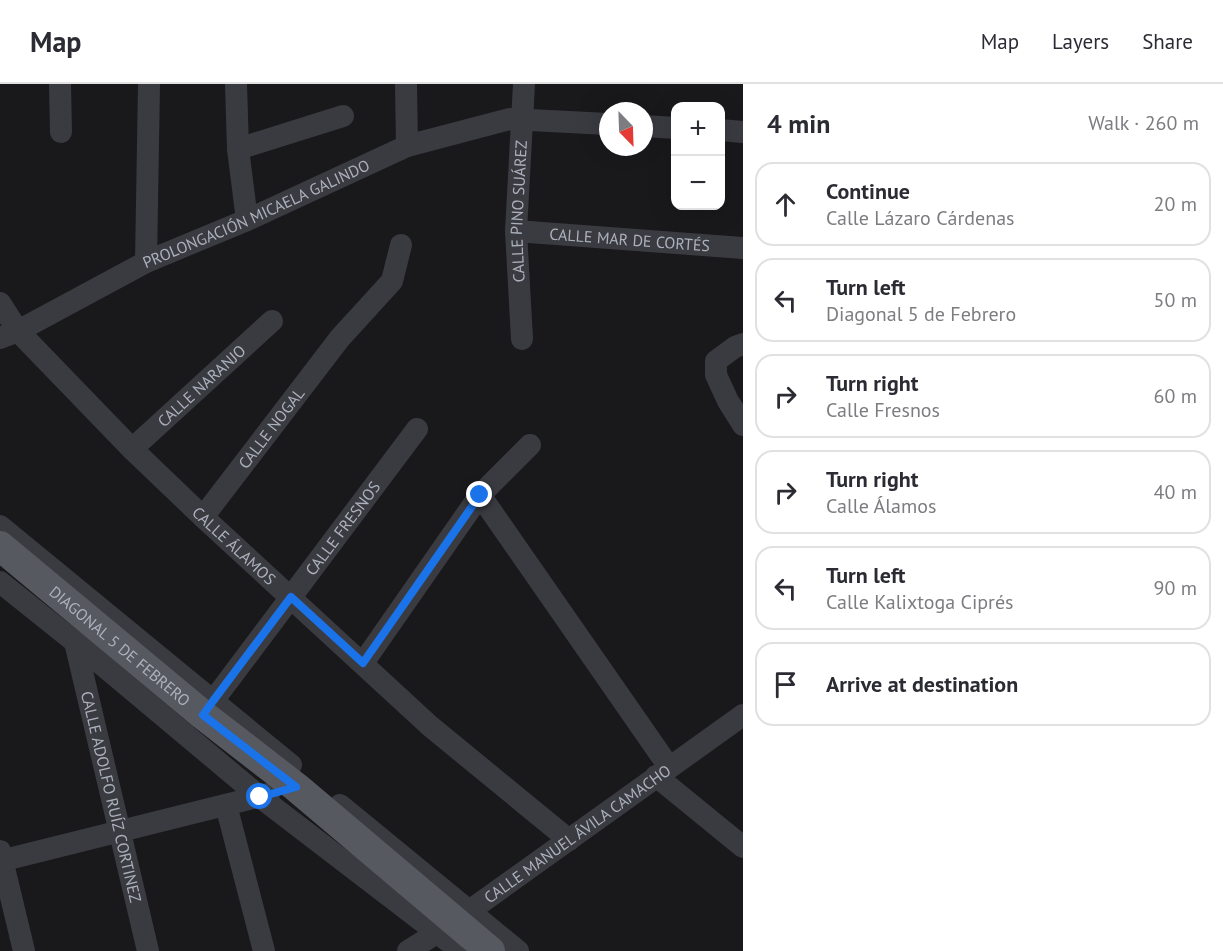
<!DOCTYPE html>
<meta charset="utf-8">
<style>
:root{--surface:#fff;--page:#f2f2f3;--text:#2b2b33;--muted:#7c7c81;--line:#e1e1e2}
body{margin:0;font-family:"PT Sans",sans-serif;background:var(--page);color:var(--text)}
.controls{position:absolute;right:18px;top:18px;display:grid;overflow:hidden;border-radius:12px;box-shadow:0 6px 24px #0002}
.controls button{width:54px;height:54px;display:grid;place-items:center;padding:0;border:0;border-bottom:2px solid var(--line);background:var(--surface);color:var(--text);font:30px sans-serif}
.compass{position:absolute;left:599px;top:18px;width:54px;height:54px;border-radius:50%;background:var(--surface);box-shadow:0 6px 24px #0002;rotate:157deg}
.stop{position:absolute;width:18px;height:18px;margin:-14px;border:4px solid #1a73e8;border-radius:50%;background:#fff}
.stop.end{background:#1a73e8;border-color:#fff;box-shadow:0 2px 6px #0008}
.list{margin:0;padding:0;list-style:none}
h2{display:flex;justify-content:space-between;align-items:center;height:78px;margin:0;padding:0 24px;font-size:26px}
h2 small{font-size:20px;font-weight:400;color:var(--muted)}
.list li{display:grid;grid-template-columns:39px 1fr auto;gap:18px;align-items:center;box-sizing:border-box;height:84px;margin:0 12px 12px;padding:0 12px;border:2px solid var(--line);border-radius:18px}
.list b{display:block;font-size:22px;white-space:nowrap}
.list p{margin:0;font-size:20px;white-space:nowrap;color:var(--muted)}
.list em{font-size:20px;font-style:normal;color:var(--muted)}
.icon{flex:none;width:33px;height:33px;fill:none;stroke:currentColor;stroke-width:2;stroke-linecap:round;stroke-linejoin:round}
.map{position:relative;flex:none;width:743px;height:867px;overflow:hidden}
header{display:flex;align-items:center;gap:36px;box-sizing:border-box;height:84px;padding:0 30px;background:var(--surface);border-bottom:2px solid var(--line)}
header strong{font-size:28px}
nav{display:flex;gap:33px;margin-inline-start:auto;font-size:21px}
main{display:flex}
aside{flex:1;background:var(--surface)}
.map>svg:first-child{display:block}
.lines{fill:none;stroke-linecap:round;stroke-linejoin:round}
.minor{stroke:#3a3b41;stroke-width:22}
.major{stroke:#565960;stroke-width:30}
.route{stroke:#1a73e8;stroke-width:8}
.labels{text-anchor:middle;stroke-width:4.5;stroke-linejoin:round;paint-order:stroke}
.street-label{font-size:16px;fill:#abb1bc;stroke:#141417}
</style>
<header>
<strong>Map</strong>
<nav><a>Map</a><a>Layers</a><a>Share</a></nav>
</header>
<main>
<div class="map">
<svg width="743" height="867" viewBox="0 0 743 867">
<rect width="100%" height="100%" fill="#19191c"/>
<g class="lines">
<!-- minor -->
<g class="minor">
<path d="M60,0l1,48"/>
<path d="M236,0l2,65 9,71"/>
<path d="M406,0l1,62"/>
<path d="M644,42l32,2"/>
<path d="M720,46l23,2"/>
<path d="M238,65l105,-33"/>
<path id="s1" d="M516,147l227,17"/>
<path d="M146,178l3,-178"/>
<path id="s2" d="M0,219l18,28 114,118 71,68 227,209 139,114"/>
<path id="s3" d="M0,254l18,-7 128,-69 101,-42 160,-74 103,-27 98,5"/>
<path id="s4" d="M522,255l-6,-108 8,-147"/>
<path d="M743,260l-8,3 -19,14v14l12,26 15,24"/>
<path id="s5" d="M132,365l140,-128"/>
<path d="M480,411l189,272"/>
<path id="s6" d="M203,433l137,-179 52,-57 9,-36"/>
<path d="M0,442l291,239"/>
<path d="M0,498l75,60 185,155 201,154"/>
<path id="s7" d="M75,558l73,309"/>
<path d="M363,579l117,-168 50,-50"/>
<path id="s8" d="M204,629l213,-284"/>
<path d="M656,692l87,71"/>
<path d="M226,721l38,146"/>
<path d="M340,721l178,146"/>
<path d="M0,767l24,100"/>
<path d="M0,777l269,-67"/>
<path id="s9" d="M408,867l46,-29 289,-207"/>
</g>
<!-- major -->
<path class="major" id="s10" d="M0,462l203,169 93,72 194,164"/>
</g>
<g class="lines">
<!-- route -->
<path class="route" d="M260,713l36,-10 -93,-72 10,-14 78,-104 72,66 117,-168"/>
</g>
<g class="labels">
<!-- street labels -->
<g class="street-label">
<text dy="6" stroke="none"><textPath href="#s4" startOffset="128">CALLE PINO SUÁREZ</textPath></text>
<text dy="6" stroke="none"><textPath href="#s3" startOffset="285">PROLONGACIÓN MICAELA GALINDO</textPath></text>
<text dy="6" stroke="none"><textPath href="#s1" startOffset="114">CALLE MAR DE CORTÉS</textPath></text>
<text dy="6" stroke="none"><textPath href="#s5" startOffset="94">CALLE NARANJO</textPath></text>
<text dy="6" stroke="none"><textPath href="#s6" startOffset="112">CALLE NOGAL</textPath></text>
<text dy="6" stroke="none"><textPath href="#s8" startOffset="231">CALLE FRESNOS</textPath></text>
<text dy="6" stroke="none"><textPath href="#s2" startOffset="338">CALLE ÁLAMOS</textPath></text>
<text dy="6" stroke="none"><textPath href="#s10" startOffset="156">DIAGONAL 5 DE FEBRERO</textPath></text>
<text dy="6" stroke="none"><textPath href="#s7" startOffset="159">CALLE ADOLFO RUÍZ CORTINEZ</textPath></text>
<text dy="6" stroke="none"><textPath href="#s9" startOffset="206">CALLE MANUEL ÁVILA CAMACHO</textPath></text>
</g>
</g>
</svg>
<div class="controls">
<button>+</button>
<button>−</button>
</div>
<svg class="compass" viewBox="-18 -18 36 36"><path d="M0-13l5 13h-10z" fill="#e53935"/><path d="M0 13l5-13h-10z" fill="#7c7c81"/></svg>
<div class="stop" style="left:260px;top:713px"></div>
<div class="stop end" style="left:480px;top:411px"></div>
</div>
<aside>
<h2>4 min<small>Walk · 260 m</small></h2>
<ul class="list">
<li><svg class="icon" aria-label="ahead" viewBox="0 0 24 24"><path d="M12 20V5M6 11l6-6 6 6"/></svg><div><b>Continue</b><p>Calle Lázaro Cárdenas</p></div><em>20 m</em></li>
<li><svg class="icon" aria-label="left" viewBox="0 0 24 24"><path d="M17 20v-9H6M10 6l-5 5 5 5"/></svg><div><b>Turn left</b><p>Diagonal 5 de Febrero</p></div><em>50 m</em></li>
<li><svg class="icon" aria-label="right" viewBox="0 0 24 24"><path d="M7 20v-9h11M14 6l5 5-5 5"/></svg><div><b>Turn right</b><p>Calle Fresnos</p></div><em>60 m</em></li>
<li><svg class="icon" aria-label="right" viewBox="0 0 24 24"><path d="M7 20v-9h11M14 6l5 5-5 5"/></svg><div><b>Turn right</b><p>Calle Álamos</p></div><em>40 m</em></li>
<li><svg class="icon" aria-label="left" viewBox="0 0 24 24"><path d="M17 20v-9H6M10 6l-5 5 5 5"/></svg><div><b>Turn left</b><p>Calle Kalixtoga Ciprés</p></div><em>90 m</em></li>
<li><svg class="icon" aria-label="arrive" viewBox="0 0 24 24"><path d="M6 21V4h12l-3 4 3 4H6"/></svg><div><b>Arrive at destination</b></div></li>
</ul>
</aside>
</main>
